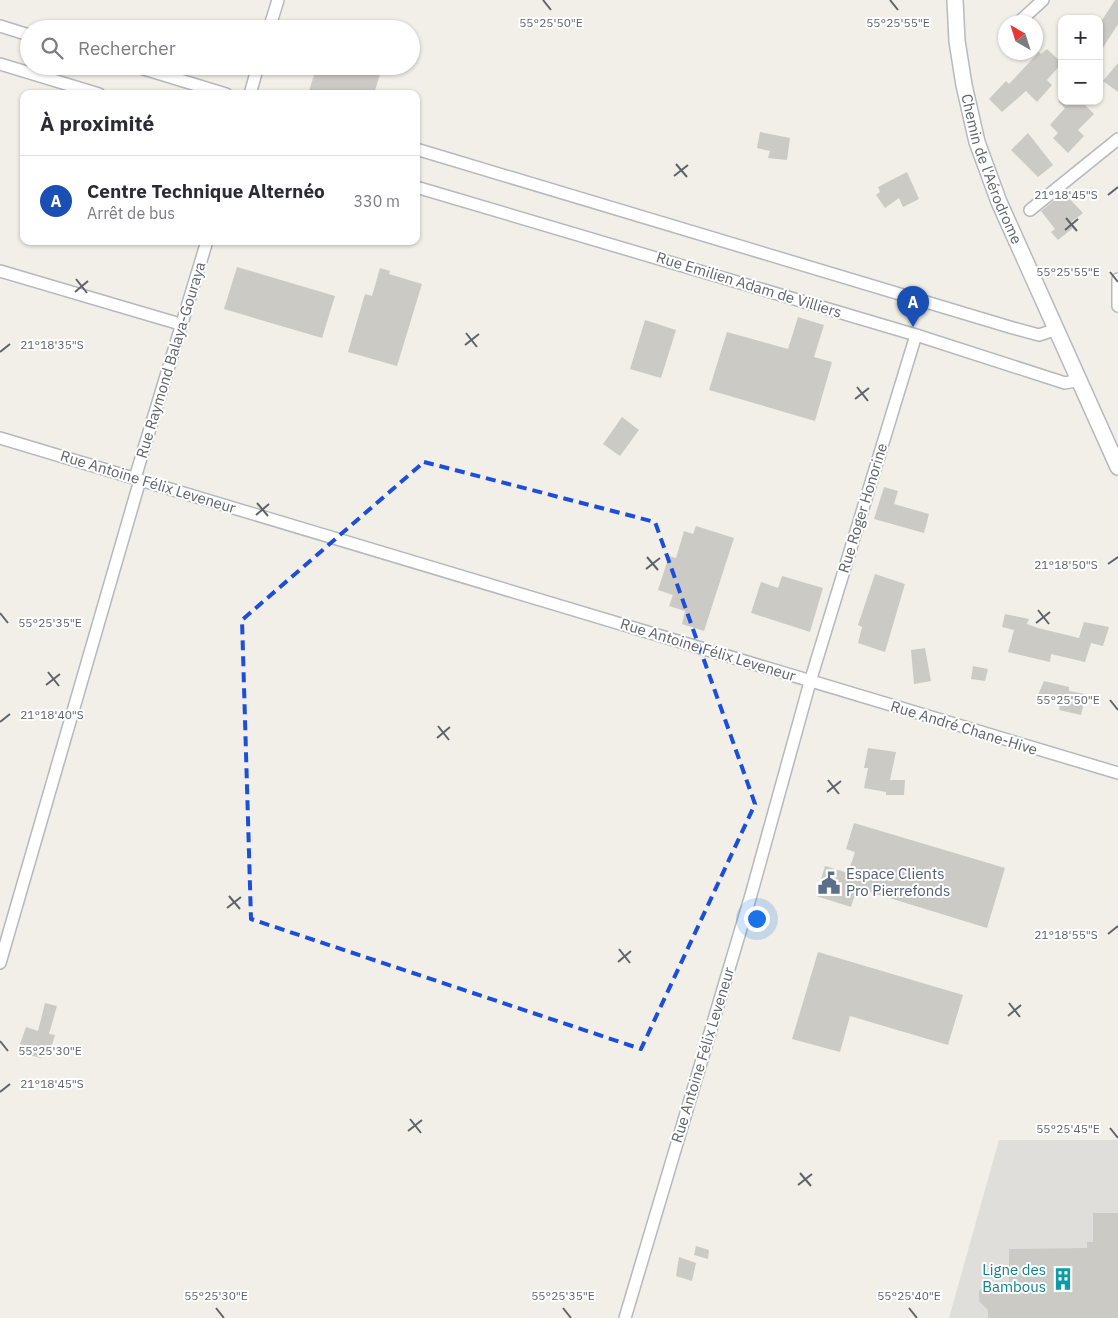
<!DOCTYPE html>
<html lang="fr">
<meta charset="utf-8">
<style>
:root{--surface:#fff;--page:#f7f7f7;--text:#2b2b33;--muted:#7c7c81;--line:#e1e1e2;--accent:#db2777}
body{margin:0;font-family:"IBM Plex Sans",sans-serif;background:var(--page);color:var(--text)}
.controls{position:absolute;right:15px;top:15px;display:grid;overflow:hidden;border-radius:10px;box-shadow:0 1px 4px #0004}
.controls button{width:45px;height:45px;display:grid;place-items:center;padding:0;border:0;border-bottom:1px solid var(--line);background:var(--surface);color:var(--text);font:25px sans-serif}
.compass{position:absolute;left:998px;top:15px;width:45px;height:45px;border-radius:50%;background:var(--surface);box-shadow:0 1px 4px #0004;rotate:321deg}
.you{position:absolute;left:756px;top:918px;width:18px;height:18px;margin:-12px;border:4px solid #fff;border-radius:50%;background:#1a73e8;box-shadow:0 0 0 8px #1a73e833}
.badge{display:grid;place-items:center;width:32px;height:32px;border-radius:50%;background:var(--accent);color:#fff;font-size:16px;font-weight:700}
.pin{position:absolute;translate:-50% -41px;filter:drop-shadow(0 1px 2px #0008)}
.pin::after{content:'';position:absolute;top:26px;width:18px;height:15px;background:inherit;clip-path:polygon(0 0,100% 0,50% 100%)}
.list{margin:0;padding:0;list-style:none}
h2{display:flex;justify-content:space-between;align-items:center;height:65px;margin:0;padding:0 20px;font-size:21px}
h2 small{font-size:16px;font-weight:400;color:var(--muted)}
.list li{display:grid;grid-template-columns:32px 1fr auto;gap:15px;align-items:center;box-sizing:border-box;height:90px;padding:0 20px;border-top:1px solid var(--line)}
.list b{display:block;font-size:19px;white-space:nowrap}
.list p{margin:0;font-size:16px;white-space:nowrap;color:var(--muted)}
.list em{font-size:16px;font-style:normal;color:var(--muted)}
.icon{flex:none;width:28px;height:28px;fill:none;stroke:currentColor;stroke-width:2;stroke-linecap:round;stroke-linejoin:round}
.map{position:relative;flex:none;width:1118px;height:1318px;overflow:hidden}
.search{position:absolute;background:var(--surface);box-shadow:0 1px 4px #0004;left:20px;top:20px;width:400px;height:55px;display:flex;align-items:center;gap:12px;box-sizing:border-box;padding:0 18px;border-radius:28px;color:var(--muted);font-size:19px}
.panel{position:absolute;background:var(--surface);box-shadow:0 1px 4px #0004;left:20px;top:90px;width:400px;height:155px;border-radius:10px}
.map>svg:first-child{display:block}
.industrial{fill:#e0deda}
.building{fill:#cccac5}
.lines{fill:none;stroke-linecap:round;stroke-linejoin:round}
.street-casing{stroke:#b5b8bc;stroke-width:14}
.secondary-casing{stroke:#b6babf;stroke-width:18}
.street{stroke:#fff;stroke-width:11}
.secondary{stroke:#fff;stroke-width:15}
.marked{fill:none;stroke:#1d4ed8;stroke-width:4;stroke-dasharray:10 6;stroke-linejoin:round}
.ticks{fill:none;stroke:#5f6368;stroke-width:2}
.labels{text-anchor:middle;stroke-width:4;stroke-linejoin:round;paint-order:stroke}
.street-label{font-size:15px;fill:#5f6368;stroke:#fff}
.service-label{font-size:15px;fill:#4e5e75;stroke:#fff;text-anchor:start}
.culture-label{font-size:15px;fill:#0d838f;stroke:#fff;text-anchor:end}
.ticks-label{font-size:12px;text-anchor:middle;fill:#5f6368;stroke:#fff;stroke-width:4;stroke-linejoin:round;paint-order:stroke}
</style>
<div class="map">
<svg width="1118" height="1318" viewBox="0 0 1118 1318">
<rect width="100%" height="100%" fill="#f1efe8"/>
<!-- industrial -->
<path class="industrial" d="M999,1140h119v178h-169z"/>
<!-- building -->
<path class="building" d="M1115,0h3v24l-19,30v-29z
M1047,49l15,14 -15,17 5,5 -15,17 -11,-11 -24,21 -13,-13 17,-18 3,3 30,-32 2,2z
M1118,63v29l-15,-11z
M317,66h48l16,5 -7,23h-66z
M1058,101h23l13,13 -16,16 6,6 -16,17 -15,-15 5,-5 -8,-8 15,-17z
M760,132l30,6 -3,22 -19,-2 2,-7 -13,-3z
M1028,133l25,32 -15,12 -27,-27z
M907,172l12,27 -16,8 -4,-9 -14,10 -9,-13 4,-3 -2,-5z
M1067,196l16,17 -13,10 3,5 -15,12 -7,-8 4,-3 -14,-18 16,-13 3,3z
M237,267l98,29 -13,42 -98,-29z
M380,268l10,3 -1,3 33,10 -25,82 -49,-14 17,-58 7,2z
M798,317l26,8 -10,32 18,5 -17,59 -106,-31 18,-58 61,17z
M645,320l31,10 -15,48 -31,-9z
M622,417l17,13 -19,26 -17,-12z
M884,487l14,4 -4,13 35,10 -5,19 -50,-14z
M696,526l38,12 -30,93 -22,-7 3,-13 -16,-5 4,-11 -15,-5 11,-34 7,2 8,-27 9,3z
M875,574l30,10 -20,68 -27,-9 4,-16 -4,-2z
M782,576l41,12 -13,44 -59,-19 10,-31 17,6z
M1005,614l24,5 -2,5 11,4 41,10 5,-16 25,5 -6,19 -12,-3 -6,19 -34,-8 -1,8 -42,-10 6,-22 -12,-3z
M925,648l6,33 -17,3 -3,-34z
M973,666l15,3 -3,12 -14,-2z
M1044,681l25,6v4l17,3 -5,21 -22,-5 2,-9 -23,-6z
M868,748l28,4 -6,28h15l-1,15h-18v-3l-22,-4 4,-20h-4z
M854,823l151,45 -18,60 -130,-40 -6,19 -35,-11 9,-30 23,7 7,-21 -9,-3z
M818,952l145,43 -15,50 -98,-29 -10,36 -48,-13z
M45,1003l12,3 -8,28 6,1 -4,13 -6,-2 -4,12 -12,-3 2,-8 -11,-3 6,-17 12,4z
M1093,1213h25v105h-130v-8l-9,-9v-10l4,-4 9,-3 17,6v-41l78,-1v-6h6z
M696,1246l13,4 -1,9 -14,-4z
M679,1257l17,6 -4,18 -16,-5z"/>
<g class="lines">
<defs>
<path id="street" d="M1019,22l24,-22
M0,26l29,9
M269,29l9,-29
M0,64l99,30
M134,66l92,28
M250,94l8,-28
M416,149l597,179 26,7 18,-6
M416,187l500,148 149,48 15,-3
M1030,210l88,-71
M0,271l180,53
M1118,279v27
M0,438l1118,335
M135,478l72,-237
M0,963l140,-483
M625,1318l126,-423 59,-213 106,-347"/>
<g id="secondary">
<path id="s1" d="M955,0l2,41 7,44 13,57 22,60 119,265"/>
</g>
</defs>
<!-- street casing -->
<use href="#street" class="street-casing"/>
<!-- secondary casing -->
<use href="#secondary" class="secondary-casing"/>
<!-- street -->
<use href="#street" class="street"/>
<!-- secondary -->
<use href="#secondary" class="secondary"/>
</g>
<!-- marked area -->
<path class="marked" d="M424,462l231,60 100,282 -114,245 -390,-130 -9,-299z"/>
<!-- ticks -->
<path class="ticks" d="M543,0l8,10M890,0l8,10M676,164l11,13M674,176l14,-11M1108,195l10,-8M1066,218l11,13M1065,230l13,-11M1110,272l8,10M76,279l11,14M75,292l13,-11M466,333l11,14M465,345l14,-11M0,352l10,-8M857,387l11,14M855,399l14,-11M257,503l11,13M256,515l13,-11M647,557l11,13M1108,564l10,-7M646,569l14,-11M1038,610l11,14M0,613l8,10M1036,623l14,-11M48,672l11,14M46,685l14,-11M1110,700l8,10M0,722l10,-8M438,726l11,14M437,738l13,-11M828,780l11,14M827,792l14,-11M229,896l11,13M227,908l14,-11M1108,934l10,-8M619,949l11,14M618,962l13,-11M1009,1003l11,14M1008,1016l13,-11M0,1041l8,10M0,1092l10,-8M410,1119l11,14M1110,1128l8,10M408,1131l14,-11M800,1173l11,13M798,1185l14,-11M216,1308l8,10M563,1308l8,10M909,1308l8,10"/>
<!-- icons -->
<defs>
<symbol id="civic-bare" viewBox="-9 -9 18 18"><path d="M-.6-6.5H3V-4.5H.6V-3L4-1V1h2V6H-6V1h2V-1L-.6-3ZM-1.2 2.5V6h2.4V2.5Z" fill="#5c6f8a" stroke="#fff" stroke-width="2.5" paint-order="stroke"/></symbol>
<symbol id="building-bare" viewBox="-9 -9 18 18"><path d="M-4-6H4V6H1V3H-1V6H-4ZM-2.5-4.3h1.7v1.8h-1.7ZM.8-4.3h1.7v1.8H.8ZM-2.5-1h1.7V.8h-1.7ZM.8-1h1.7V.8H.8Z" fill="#0f9aa8" stroke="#fff" stroke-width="2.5" paint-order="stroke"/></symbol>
</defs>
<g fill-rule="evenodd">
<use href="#civic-bare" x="813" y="867" width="32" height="32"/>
<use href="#building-bare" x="1047" y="1263" width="32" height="32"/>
</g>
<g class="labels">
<!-- street labels -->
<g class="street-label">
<text dy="5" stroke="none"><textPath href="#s1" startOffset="174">Chemin de l'Aérodrome</textPath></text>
<text transform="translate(749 285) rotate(17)" y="5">Rue Emilien Adam de Villiers</text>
<text transform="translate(171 360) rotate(-73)" y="5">Rue Raymond Balaya-Gouraya</text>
<text transform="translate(148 482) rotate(17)" y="5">Rue Antoine Félix Leveneur</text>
<text transform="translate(863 508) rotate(-73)" y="5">Rue Roger Honorine</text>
<text transform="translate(708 650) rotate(17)" y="5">Rue Antoine Félix Leveneur</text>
<text transform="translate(964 728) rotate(17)" y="5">Rue André Chane-Hive</text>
<text transform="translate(703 1055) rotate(-73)" y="5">Rue Antoine Félix Leveneur</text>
</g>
<!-- service labels -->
<g class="service-label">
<text x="846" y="879">Espace Clients<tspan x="846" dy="17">Pro Pierrefonds</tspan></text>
</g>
<!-- culture labels -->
<g class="culture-label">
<text x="1046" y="1275">Ligne des<tspan x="1046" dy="17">Bambous</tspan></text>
</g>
</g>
<g class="ticks-label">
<text x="898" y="27">55°25'55"E</text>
<text x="551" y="27">55°25'50"E</text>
<text x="1066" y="199">21°18'45"S</text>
<text x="1068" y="276">55°25'55"E</text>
<text x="52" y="349">21°18'35"S</text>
<text x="1066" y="569">21°18'50"S</text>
<text x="50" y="627">55°25'35"E</text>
<text x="1068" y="704">55°25'50"E</text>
<text x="52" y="719">21°18'40"S</text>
<text x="1066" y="939">21°18'55"S</text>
<text x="50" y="1055">55°25'30"E</text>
<text x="52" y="1088">21°18'45"S</text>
<text x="1068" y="1133">55°25'45"E</text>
<text x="216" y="1300">55°25'30"E</text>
<text x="563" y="1300">55°25'35"E</text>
<text x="909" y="1300">55°25'40"E</text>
</g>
</svg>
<div class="controls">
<button>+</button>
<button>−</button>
</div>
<svg class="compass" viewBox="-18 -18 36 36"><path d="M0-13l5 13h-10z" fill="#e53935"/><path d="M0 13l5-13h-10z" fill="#7c7c81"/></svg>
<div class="you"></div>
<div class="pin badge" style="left:913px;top:327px;background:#1a4fb4">A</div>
<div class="search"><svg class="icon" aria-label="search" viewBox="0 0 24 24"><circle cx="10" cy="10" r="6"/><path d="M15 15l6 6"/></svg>Rechercher</div>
<section class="panel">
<h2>À proximité<small></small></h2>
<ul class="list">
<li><span class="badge" style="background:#1a4fb4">A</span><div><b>Centre Technique Alternéo</b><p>Arrêt de bus</p></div><em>330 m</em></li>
</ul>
</section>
</div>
